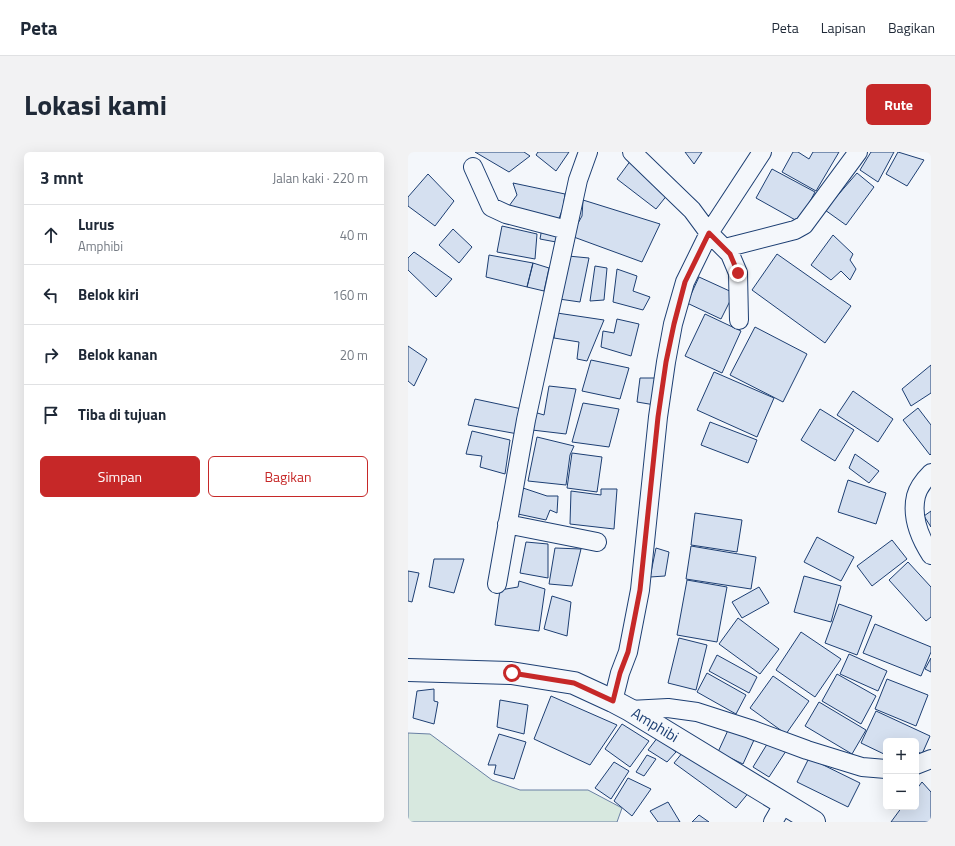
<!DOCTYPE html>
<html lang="id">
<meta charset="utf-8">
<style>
:root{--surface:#fff;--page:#f2f2f3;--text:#1f2937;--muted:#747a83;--line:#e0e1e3;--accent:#c62828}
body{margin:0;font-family:"Titillium Web",sans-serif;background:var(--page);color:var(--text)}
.controls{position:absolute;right:12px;bottom:12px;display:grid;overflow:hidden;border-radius:6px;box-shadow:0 4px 16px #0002}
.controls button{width:36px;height:36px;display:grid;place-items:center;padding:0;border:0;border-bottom:1px solid var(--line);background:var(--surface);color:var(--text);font:20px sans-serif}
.stop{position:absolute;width:12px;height:12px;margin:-9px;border:3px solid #c62828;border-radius:50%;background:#fff}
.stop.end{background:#c62828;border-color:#fff;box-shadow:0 1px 4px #0008}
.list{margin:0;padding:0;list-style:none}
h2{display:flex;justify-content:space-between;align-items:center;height:52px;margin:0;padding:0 16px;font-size:17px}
h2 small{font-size:13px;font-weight:400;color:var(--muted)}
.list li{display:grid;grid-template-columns:26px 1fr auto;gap:12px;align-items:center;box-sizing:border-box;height:60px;padding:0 16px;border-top:1px solid var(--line)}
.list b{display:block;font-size:15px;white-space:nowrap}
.list p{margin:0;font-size:13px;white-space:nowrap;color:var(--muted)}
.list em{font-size:13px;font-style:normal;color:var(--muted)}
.actions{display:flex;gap:8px;padding:12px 16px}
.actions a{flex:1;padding:9px 0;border:1px solid var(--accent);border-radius:6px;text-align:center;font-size:14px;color:var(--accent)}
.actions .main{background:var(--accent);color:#fff}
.icon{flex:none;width:22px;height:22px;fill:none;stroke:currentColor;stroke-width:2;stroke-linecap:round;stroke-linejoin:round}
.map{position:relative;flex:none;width:523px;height:670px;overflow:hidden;border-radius:6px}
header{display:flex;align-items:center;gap:24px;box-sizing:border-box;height:56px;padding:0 20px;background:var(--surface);border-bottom:1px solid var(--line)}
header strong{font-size:19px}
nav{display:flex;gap:22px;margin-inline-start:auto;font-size:14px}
.intro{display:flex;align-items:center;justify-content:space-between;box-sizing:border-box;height:96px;padding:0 24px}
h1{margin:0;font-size:28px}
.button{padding:10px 18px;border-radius:6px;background:var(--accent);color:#fff;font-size:14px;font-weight:700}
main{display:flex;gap:24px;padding:0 24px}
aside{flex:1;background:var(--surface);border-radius:6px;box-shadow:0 4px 16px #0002}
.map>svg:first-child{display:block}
.green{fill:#d7e8df;stroke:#687fa3}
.building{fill:#d5e0f0;stroke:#1d3f73}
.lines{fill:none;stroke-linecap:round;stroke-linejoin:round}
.street-casing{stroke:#1d3f73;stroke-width:20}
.secondary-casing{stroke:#1d3f73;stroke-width:24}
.street{stroke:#f4f7fb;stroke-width:18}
.secondary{stroke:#f4f7fb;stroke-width:22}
.route{stroke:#c62828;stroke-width:5}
.labels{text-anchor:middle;stroke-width:3;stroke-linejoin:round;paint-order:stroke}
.street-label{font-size:15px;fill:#1d3f73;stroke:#f4f7fb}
</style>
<header>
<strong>Peta</strong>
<nav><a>Peta</a><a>Lapisan</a><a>Bagikan</a></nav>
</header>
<div class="intro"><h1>Lokasi kami</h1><a class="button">Rute</a></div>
<main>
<aside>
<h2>3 mnt<small>Jalan kaki · 220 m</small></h2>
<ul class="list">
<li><svg class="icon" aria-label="ahead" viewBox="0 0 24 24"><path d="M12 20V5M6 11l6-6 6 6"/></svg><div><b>Lurus</b><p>Amphibi</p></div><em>40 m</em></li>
<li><svg class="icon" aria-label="left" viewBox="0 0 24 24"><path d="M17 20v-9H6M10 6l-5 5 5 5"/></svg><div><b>Belok kiri</b></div><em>160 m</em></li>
<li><svg class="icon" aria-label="right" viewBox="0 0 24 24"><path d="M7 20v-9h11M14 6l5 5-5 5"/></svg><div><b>Belok kanan</b></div><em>20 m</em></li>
<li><svg class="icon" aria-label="arrive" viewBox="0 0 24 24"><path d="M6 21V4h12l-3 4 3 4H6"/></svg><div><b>Tiba di tujuan</b></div></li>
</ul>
<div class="actions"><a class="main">Simpan</a><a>Bagikan</a></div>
</aside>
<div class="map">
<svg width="523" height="670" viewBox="0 0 523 670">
<rect width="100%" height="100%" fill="#f4f7fb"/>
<!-- green -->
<path class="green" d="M0,581l22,1 62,46 28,10h68l34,18 -5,14h-209z"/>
<!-- building -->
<path class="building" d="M67,0h49l6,4 -21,16z
M130,0h31l-13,19 -20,-16z
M277,0h17l-8,12z
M385,0h5l11,7 4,-7h26l-23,39 -34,-19z
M463,0h23l-16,30 -18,-12z
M490,0l26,8 -17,26 -21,-12z
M223,8l37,34 -12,15 -39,-30z
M364,17l43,23 -16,30 -43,-24z
M449,21l17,14 -28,38 -21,-15z
M20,22l26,27 -19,25 -27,-20v-9z
M105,31l52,11 -2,14 -5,13 -49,-15 8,-11z
M175,48l77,24 -18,38 -71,-26 11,-20z
M94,74l35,8 -2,25 -38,-7z
M134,76l15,3 -1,11 -16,-3z
M45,77l19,18 -13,16 -20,-18z
M425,83l20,19 -3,6 6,9 -6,11 -9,-9 -10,9 -20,-15z
M6,100l38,27 -16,18 -28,-27v-12z
M369,102l74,52 -26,37 -73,-53z
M81,103l44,8 -6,24 -41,-10z
M160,104l21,2 -9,44 -21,-3z
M125,111l16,5 -5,23 -17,-4z
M187,114l12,2 -3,32 -14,1z
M209,117l20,7 -4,15 17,6 -7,13 -30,-8z
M291,125l35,16 -13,26 -34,-16z
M149,161l47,7 -17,41 -10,-2 2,-17 -25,-4z
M297,162l36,17 -19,42 -37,-17z
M209,167l22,5 -8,32 -30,-9 2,-16 11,2z
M347,175l52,27 -24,48 -53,-27z
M0,194l19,13 -13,27 -6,-5z
M183,208l38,8 -9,31 -38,-8z
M523,213v28l-20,13 -9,-17z
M306,220l60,26 -17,39 -60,-27z
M232,226h17l-2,27 -18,-3z
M141,234l27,3 -10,45 -34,-4 2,-18 10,3z
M445,239l40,28 -15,23 -41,-27z
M67,247l47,10 -4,25 -50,-9z
M175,251l36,6 -10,38 -37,-5z
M510,256l13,17v29l-1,1 -27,-35z
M412,257l34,21 -19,31 -34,-21z
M302,270l47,18 -9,23 -47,-18z
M64,279l38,9 -5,34 -25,-7 2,-11 -16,-2z
M129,285l37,9 -4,9 -4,30 -38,-4z
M164,301l30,4 -5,35 -30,-4z
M447,302l24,17 -10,12 -20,-15z
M440,328l38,13 -10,31 -38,-12z
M115,336l24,8h11l-1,17 -7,-3 -4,10 -28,-6z
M193,337h16l-3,40 -44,-5 1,-33 30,4z
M523,359v16l-7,-11z
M287,361l47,7 -5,32 -46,-7z
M409,385l37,20 -13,24 -37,-19z
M484,388l15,19 -35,27 -15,-20z
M118,390l22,2v34l-28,-5z
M283,394l65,11 -5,32 -65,-10z
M147,396l26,1 -9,37 -23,-2z
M248,396l13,4 -4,24 -15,1z
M26,407h30l-10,34 -25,-6z
M500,410l23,25v30l-5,4 -37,-41z
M0,419l11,2 -7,29 -4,-1z
M396,424l37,10 -10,36 -37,-10z
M279,428l40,7 -10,55 -40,-7z
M111,429l26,8 -6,42 -44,-6 5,-35 18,-3z
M351,435l10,16 -27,15 -10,-16z
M144,444l19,6 -4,34 -23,-7z
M431,452l33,12 -15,39 -32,-12z
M330,466l41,31 -19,25 -41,-30z
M467,472l56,23v5l-10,24 -58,-23z
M393,480l40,27 -26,38 -39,-27z
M271,486l28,7 -11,45 -28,-7z
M441,502l38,17 -9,20 -38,-17z
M309,503l40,22 -8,16 -40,-22z
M523,506v14l-6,-3z
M299,521l39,22 -10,19 -39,-22z
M429,522l39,22 -15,28 -39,-23z
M365,524l36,25 -23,33 -36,-26z
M479,527l41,16 -12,31 -41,-17z
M26,537v12l4,1 -4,22 -21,-6 4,-27z
M143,544l66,29 -27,40 -56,-26z
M92,548l28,5 -4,29 -27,-7z
M411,550l47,28 -14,24 -47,-28z
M468,559l54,25 -8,18 -6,-3v-10h-30v14l-25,-12z
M214,572l27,17 -19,26 -25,-18z
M321,576l25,12 -11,24 -25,-12z
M91,582l27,8 -12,37 -20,-5 2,-9h-8z
M250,585l18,15 -9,10 -19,-12z
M361,589l17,10 -17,26 -16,-10z
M275,600l67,39 -14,17 -62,-45z
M239,603l9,4 -12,17 -8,-4z
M401,606l51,25 -12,24 -51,-25z
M206,610l15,9 -18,28 -16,-11z
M220,626l23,11 -19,27 -18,-15z
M514,630l9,10v30h-40l11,-15h14v-17z
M260,650l12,20h-22l-8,-11z
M291,663l10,7h-17z"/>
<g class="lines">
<defs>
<path id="street" d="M224,0l60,58 17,23 21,21 8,19 1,47
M65,15l18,40 15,7 61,16
M317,96l70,-18 9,-5 54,-73
M523,321c-6,6 -13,15 -15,23 -5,21 4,42 15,59
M99,372l90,18
M89,432l29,-164 52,-240 10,-28
M205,549l7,-28 8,-21 12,-62 18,-173 8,-55 7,-38 12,-42 24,-49 53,-81
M222,558l38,-2 29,4 53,17 57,21 55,17 24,2
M508,613l15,-6
M365,670l11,-19"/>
<path id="secondary" d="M0,518l103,3 63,10 39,18 17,9 184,112"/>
</defs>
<!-- street casing -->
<use href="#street" class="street-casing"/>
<!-- secondary casing -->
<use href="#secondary" class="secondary-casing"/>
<!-- street -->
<use href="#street" class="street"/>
<!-- secondary -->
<use href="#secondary" class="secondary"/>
</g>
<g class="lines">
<!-- route -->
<path class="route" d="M104,521l62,10 39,18 7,-28 8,-21 12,-62 18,-173 8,-55 8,-38 11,-42 24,-49 21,21 8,19"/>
</g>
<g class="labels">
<!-- street labels -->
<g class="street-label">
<text transform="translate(247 573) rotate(31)" y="5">Amphibi</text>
</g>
</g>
</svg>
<div class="controls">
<button>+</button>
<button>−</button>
</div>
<div class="stop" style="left:104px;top:521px"></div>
<div class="stop end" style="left:330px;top:121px"></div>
</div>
</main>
